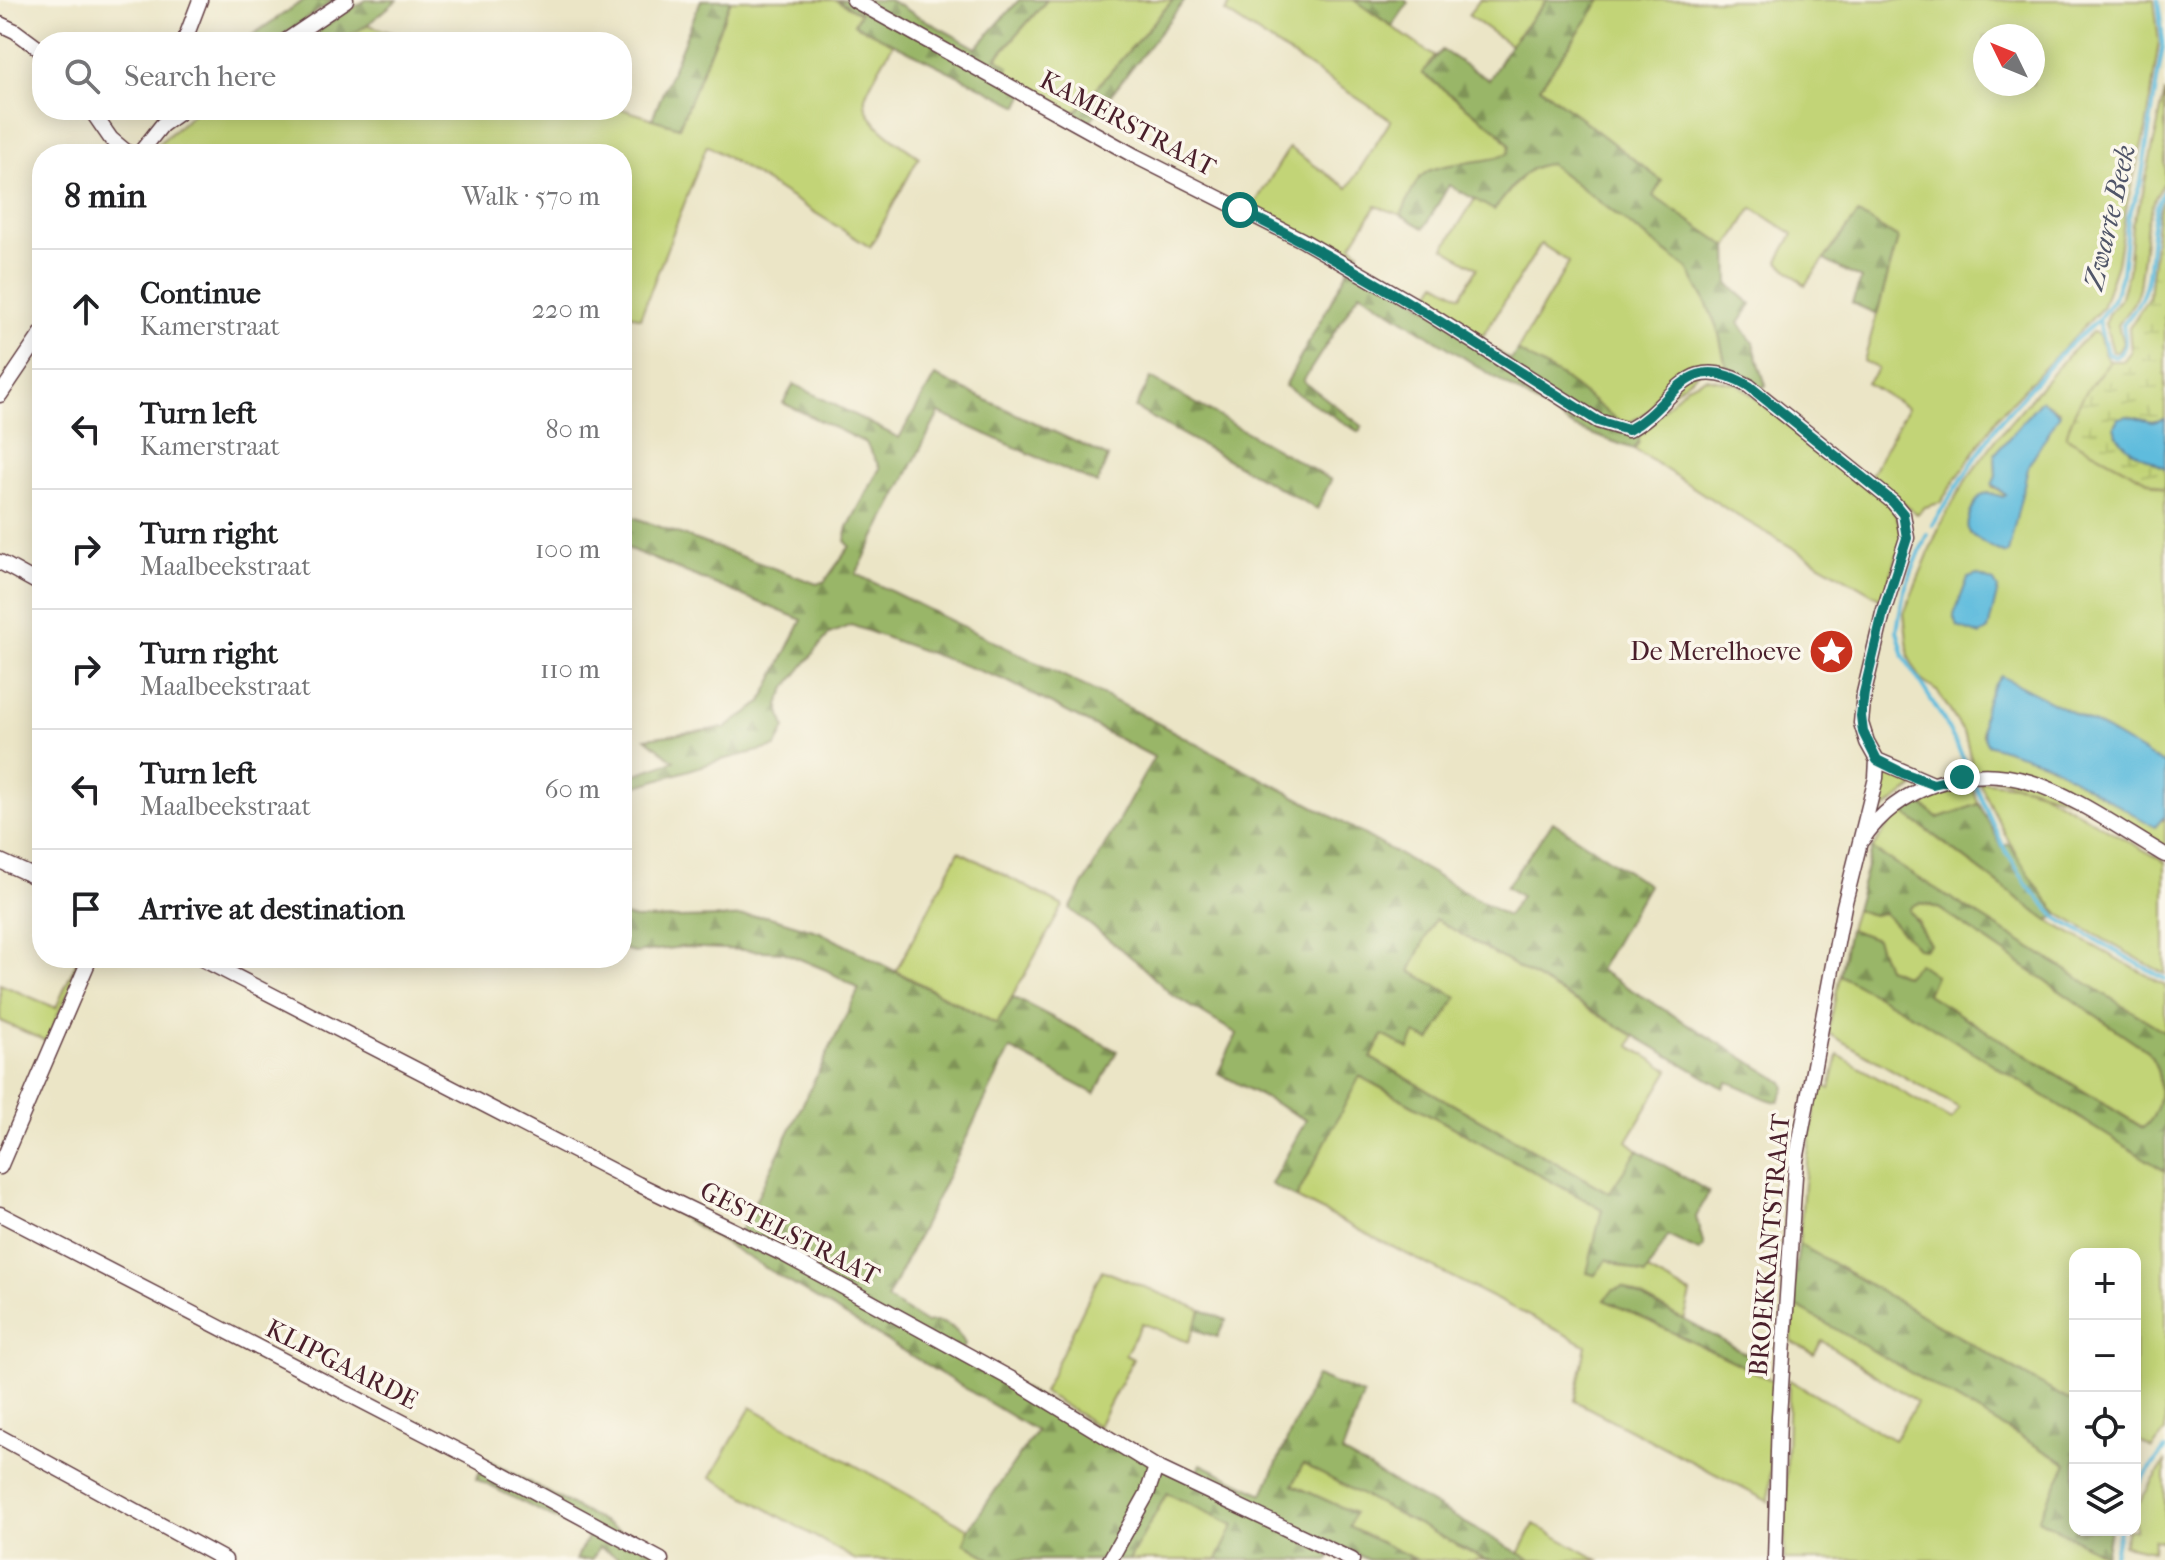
<!DOCTYPE html>
<meta charset="utf-8">
<style>
:root{--surface:#fff;--page:#f6f6f6;--text:#202124;--muted:#757577;--line:#e0e0e0}
body{margin:0;font-family:"IM FELL French Canon",serif;background:var(--page);color:var(--text)}
.controls{position:absolute;right:24px;bottom:24px;display:grid;overflow:hidden;border-radius:16px;box-shadow:0 4px 20px #0003}
.controls button{width:72px;height:72px;display:grid;place-items:center;padding:0;border:0;border-bottom:2px solid var(--line);background:var(--surface);color:var(--text);font:40px sans-serif}
.compass{position:absolute;left:1973px;top:24px;width:72px;height:72px;border-radius:50%;background:var(--surface);box-shadow:0 4px 20px #0003;rotate:313deg}
.stop{position:absolute;width:24px;height:24px;margin:-18px;border:6px solid #0f766e;border-radius:50%;background:#fff}
.stop.end{background:#0f766e;border-color:#fff;box-shadow:0 2px 8px #0008}
.list{margin:0;padding:0;list-style:none}
h2{display:flex;justify-content:space-between;align-items:center;height:104px;margin:0;padding:0 32px;font-size:34px}
h2 small{font-size:26px;font-weight:400;color:var(--muted)}
.list li{display:grid;grid-template-columns:52px 1fr auto;gap:24px;align-items:center;box-sizing:border-box;height:120px;padding:0 32px;border-top:2px solid var(--line)}
.list b{display:block;font-size:30px;white-space:nowrap}
.list p{margin:0;font-size:26px;white-space:nowrap;color:var(--muted)}
.list em{font-size:26px;font-style:normal;color:var(--muted)}
.icon{flex:none;width:44px;height:44px;fill:none;stroke:currentColor;stroke-width:2;stroke-linecap:round;stroke-linejoin:round}
.map{position:relative;flex:none;width:2165px;height:1560px;overflow:hidden}
.search{position:absolute;background:var(--surface);box-shadow:0 4px 20px #0003;left:32px;top:32px;width:600px;height:88px;display:flex;align-items:center;gap:20px;box-sizing:border-box;padding:0 28px;border-radius:32px;color:var(--muted);font-size:30px}
.panel{position:absolute;background:var(--surface);box-shadow:0 4px 20px #0003;left:32px;top:144px;width:600px;height:824px;border-radius:32px}
.map>svg:first-child{display:block}
.grass{fill:#c2d477;stroke:#867a51;stroke-width:2;fill-rule:evenodd}
.forest{fill:url(#forest-firs);stroke:#726a4a;stroke-width:2}
.wetland{fill:url(#wetland-marsh);stroke:#867a51;stroke-width:2}
.water{fill:#5fbcdd;stroke:#546e84;stroke-width:2}
.lines{fill:none;stroke-linecap:round;stroke-linejoin:round}
.stream{stroke:#5fbcdd;stroke-width:4}
.minor-casing{stroke:#623d42;stroke-width:17}
.minor{stroke:#fff;stroke-width:14}
.route{stroke:#0f766e;stroke-width:10}
.labels{text-anchor:middle;stroke-width:7;stroke-linejoin:round;paint-order:stroke}
.street-label{font-size:26px;fill:#4a1f2b;stroke:#fbf7ec}
.poi-label{font-size:26px;fill:#4a1f2b;stroke:#fbf7ec;text-anchor:end}
.water-label{font-size:28px;font-style:italic;fill:#515669;stroke:#fbf7ec}
</style>
<div class="map">
<svg width="2165" height="1560" viewBox="0 0 2165 1560">
<defs>
<pattern id="forest-firs" width="22" height="20" patternUnits="userSpaceOnUse" patternTransform="scale(2)"><rect width="22" height="20" fill="#99b668"/><path d="M5 1l3.5 6h-7zM16 11l3.5 6h-7z" fill="#7f9356"/></pattern>
<pattern id="wetland-marsh" width="20" height="14" patternUnits="userSpaceOnUse" patternTransform="scale(2)"><rect width="20" height="14" fill="#c2d477"/><path d="M1 5h8M5 5V1M11 12h8M15 12V8" fill="none" stroke="#a8b667"/></pattern>
</defs>
<rect width="100%" height="100%" fill="#fbf7ec"/>
<filter id="ink" filterUnits="userSpaceOnUse"><feTurbulence type="fractalNoise" baseFrequency=".0125" numOctaves="2"/><feDisplacementMap in="SourceGraphic" scale="16" xChannelSelector="R" yChannelSelector="G"/><feConvolveMatrix kernelMatrix="1 2 1 2 8 2 1 2 1" color-interpolation-filters="sRGB"/></filter>
<filter id="wash" filterUnits="userSpaceOnUse"><feTurbulence type="fractalNoise" baseFrequency=".006" numOctaves="4" result="noise"/><feDisplacementMap in="SourceGraphic" scale="32" xChannelSelector="R" yChannelSelector="G"/><feGaussianBlur stdDeviation="1.8" result="paint"/><feColorMatrix in="noise" values="0 0 0 0 0 0 0 0 0 0 0 0 0 0 0 0 0 1.4 0 .05"/><feComposite in="paint" operator="in"/></filter>
<g filter="url(#wash)">
<rect width="100%" height="100%" fill="#ebe5c6"/>
<!-- grass -->
<path class="grass" d="M731,0h105l24,13 -6,11 40,18c-6,12 -28,46 -29,56 -3,23 38,48 54,59l-49,90 -163,-102 -67,173 -18,-7v-157h-457l-14,-4 47,-40 424,-1 57,18z
M1047,0h126l-101,116 -68,-40 -8,-17z
M1233,0h121l81,57 -13,16 75,57 13,15 -2,8 -26,10 -52,7 -11,8 -18,37 -25,-9 -25,39 8,6 -6,10 -30,-17 -72,-34 38,-62 59,40 43,-68 -166,-108z
M1480,0h67l-37,45 -42,-30z
M1601,0h553l5,42 -13,87 -19,74 -10,60 -15,45 -103,107 -59,88 -15,4 -8,7 -47,-37 37,-69 -40,-25 11,-14 -14,-8 34,-123 -40,-24 -53,71 -27,-24 15,-27 -41,-26 -24,39 -76,-51 9,-14 -121,-95zM1985,36h48v48h-48z
M366,24l53,18h-82z
M2165,92v89l-9,15 -9,26 -8,66 -5,14 -16,23 5,18 -5,9h-5l-8,-29 3,-9 12,-14 8,-28 4,-48 10,-28z
M1539,164h11l138,105 19,35 12,30 7,32 -22,2 -54,42 -25,15 -8,-5 -55,-43 -45,-26 52,-89 -28,-18 -61,96 -57,-36 14,-22 24,14 16,-28 -33,-20 31,-49 19,11 32,-39z
M2092,332l7,2 5,19 6,8 -19,24 -24,52 98,53v275l-70,-41 -111,-11 -2,20 5,11 46,13 130,63 2,-4v36l-86,-50 -105,-30 -9,-37 -27,-43 -16,-11 -13,-23 -5,-45 36,-88 26,-45 34,-46 67,-78zM2041,400l18,11 -30,53 -5,16 -54,53v-15l17,-25 16,4 3,-2 -14,-8 4,-11 -1,-22z
M1706,378l32,6 154,123 12,27 -21,66 -147,-85 -102,-66 5,-7v-9l48,-47z
M1889,771l25,12v4l-42,31 10,-44z
M1979,781l54,6 132,75v112l-106,-60c-35,-39 -58,-86 -80,-133z
M1970,783l9,21 -41,15 -22,-20z
M1902,812l146,109 117,64v47l-293,-183 15,-22z
M959,851l104,55 -66,118 -101,-53z
M1921,903l19,6 205,140c20,22 20,60 -1,79l-218,-134 9,-19 -30,1 -18,-8 -11,-29 -27,-10 6,-19 18,5 11,-3 23,25 12,-14 -10,-13 4,-5z
M1435,919l199,117 -4,10 39,24 -42,71 11,9 -28,43 -239,-135 12,-23 26,13 6,-14 41,-36 -46,-27z
M78,958h6l-38,83 -46,-20v-37l56,24z
M1840,975l83,46 242,150v261l-13,17 -17,-10v-185h-60v150l-276,-160 5,-60 14,-99 12,4 8,-34 113,65 8,-12 -131,-75z
M1359,1076l243,133 -7,65 11,-15 39,16 3,-4 43,23 -7,27 -61,-34 -18,13 169,81 -5,121 -194,-101 11,-56 -290,-147z
M1102,1270l100,40 -14,32 -46,-19 -17,32 8,4 -35,67 -55,-34z
M1791,1303l276,161 -28,55 66,36v5h-321l5,-180 105,60 23,-38 -95,-61 -8,13 -22,-12z
M751,1407l218,122 -5,14 29,17h-137l-145,-83z
M2165,1462v80l-11,-2 -1,11 -30,-6 4,-15h8v-21z
M1302,1463l184,97h-69l-69,-33 6,-14 -61,-28z
M1167,1493l68,32 -18,35h-88z
M1534,1524l64,36h-67l-12,-6z"/>
<!-- forest -->
<path class="forest" d="M304,0h30l-62,42h-30z
M366,0h31c-20,17 -46,42 -73,42l-6,-12z
M701,0h30l-52,127 -27,-8z
M836,0h53l87,48 43,-48h28l-51,58 13,9 -4,9 21,15 -7,15 -165,-82 6,-11z
M1173,0h12l-98,125 -15,-9z
M1354,0h51l3,3 -16,23z
M1547,0h54l-61,87 122,94 -9,15 75,51 1,38 23,20 -13,18 14,20 13,43 -6,2 -34,-22 -7,-32 -12,-30 -19,-35 -138,-105c-26,0 -40,27 -56,46l-45,-25 -25,43 -23,-13c6,-11 10,-25 17,-35 15,-22 65,-13 90,-27l2,-8 -13,-15 -75,-57 20,-23 47,30 21,-35z
M1858,214l40,24 -21,76 -25,-11 9,-24 -37,-19z
M1353,261l158,99 6,-9 45,26 55,43 22,13v9l-5,7 -59,-21 -215,-136 -57,89 59,45 -3,6 -74,-46z
M935,376l173,81 -11,27 -158,-71 -83,161 277,136 184,98 190,108 14,-20 -15,-9 47,-65 95,63 -49,85 184,112 2,6 -6,14c-19,-2 -33,-16 -52,-20l-3,6 -289,-169 -25,52 47,26 -27,44 -15,-7 -6,15 -26,-14 -12,23 238,135 29,-43 71,42 -13,25 8,29 -5,5 -31,-15 -23,39 -38,-16 -12,16 -8,-2 15,-64 -242,-133 -64,122 -25,-14 35,-64 -88,-47 19,-39 -65,-39 -36,-34 -66,-52 84,-152 -149,-77 -154,-55 -22,9 -43,54 -8,16 7,24 -9,19 -55,13 -99,31v-12l52,-18 -28,-23 79,-10 36,-25 41,-83 -180,-74v-33l195,71 8,-3 25,-35 -5,-5 3,-14 32,-59 -14,-25 -83,-40 11,-19 105,54z
M1151,378l180,102 -14,29 -182,-101z
M1916,799l22,19 41,-14 23,43 7,-3 37,55 13,15 -11,7 -145,-109z
M1872,849l293,183v139l-242,-150 -83,-46 9,-46 27,10 11,29 18,8 13,-13 17,12 -8,19 216,134c22,-18 22,-57 2,-79l-205,-140c-11,-4 -22,-11 -31,1l21,34 -5,5 -8,-1 -33,-35 -11,2 -18,-5z
M622,915l13,4 132,-3 53,16 176,92 17,-27 104,54 -22,43 -85,-45 -123,250 39,24c19,-4 31,5 39,21l-5,10 370,201 -1,5h-112l17,-35 -67,-32 -38,67h-136l-29,-17 5,-14 67,-98 -378,-228 3,-5 77,38 121,-247 -33,-19 -43,-18 -101,-5 -48,6 -12,-5z
M1799,1244l276,160v126h35l-5,25 -67,-36 29,-55 -276,-161z
M1623,1287l128,69 3,5 -1,10 -148,-71 8,-10z
M1202,1310l24,10 -9,17 -24,-8z
M1316,1376l47,19 -21,58 189,107h-45l-183,-96 -10,21 61,28 -5,14 68,33h-48l-174,-81 6,-15 62,30z
M475,1453l198,107h-49l-25,-13 -7,13h-16l12,-25 -112,-56 5,-9z"/>
<!-- wetland -->
<path class="wetland" d="M2165,193v226l-13,3 -25,-6v30l38,22v22l-99,-53c9,-34 22,-49 44,-76h13l8,-10 -2,-23 20,-31 9,-83z"/>
<!-- water -->
<path class="water" d="M2041,400l19,14 -31,50 -21,89 -2,1c-9,-4 -35,-16 -38,-25 -3,-8 8,-31 15,-35 6,-2 14,1 20,3l3,-2 -14,-10 4,-9 -1,-22z
M2127,416l25,6 13,-3v49c-18,-10 -48,-20 -51,-42l4,-8z
M1977,575l17,7 4,7 -10,41 -8,5 -22,-8 -4,-12 14,-37z
M2001,676l94,48 70,41v51l-10,11 -108,-64 -60,-19c-11,-20 0,-51 14,-68z"/>
<g class="lines">
<!-- stream -->
<path class="stream" d="M2098,320l9,33 8,4c14,-8 10,-19 8,-32 11,-14 21,-27 24,-45 6,-31 1,-63 18,-92
M1932,525l65,-100 64,-72 37,-33 15,-20 9,-27 6,-55 13,-37 22,-137 -5,-44
M1927,534l-23,57 -7,39 7,27 38,60 28,54
M1973,780l31,68 24,38 29,32 108,61
M2135,1489l30,-40
M2113,1560l6,-30"/>
</g>
</g>
<g filter="url(#ink)">
<g class="lines">
<defs>
<path id="minor" d="M854,0l281,156 167,84 113,65 183,116 30,9c49,-25 54,-82 121,-44l144,116 10,12 4,24 -24,75 -19,80 -3,30 6,19 10,18 56,24
M0,24l15,7 27,20
M184,42l16,-42
M284,42l62,-42
M91,110l20,29 18,15
M139,154l23,-29 21,-15
M0,395l42,-62
M0,562l42,23
M1862,840c36,-54 106,-77 168,-58 44,13 95,50 135,73
M0,861l42,19
M200,958l438,226 147,71 230,126 141,86 196,93
M0,1167l90,-209
M0,1214l472,244 189,102
M0,1437l225,123
M1110,1560l37,-66 9,-27
M1775,1560l4,-144 17,-255 48,-255 32,-128 1,-18"/>
</defs>
<!-- minor casing -->
<use href="#minor" class="minor-casing"/>
<!-- minor -->
<use href="#minor" class="minor"/>
</g>
</g>
<g class="lines" filter="url(#ink)">
<!-- route -->
<path class="route" d="M1240,210c125,61 241,137 358,211l30,9c48,-25 55,-83 121,-44l144,116 10,12 4,24 -24,75 -19,80 -3,23 2,16 14,28 26,13 30,11 29,-7"/>
</g>
<!-- icons -->
<defs>
<symbol id="sight-disc" viewBox="-11 -11 22 22"><circle r="9.5" fill="#c8321e" stroke="#fbf7ec"/><path d="M0-6L1.8-2.2L6-1.7L2.9 1.2L3.7 5.4L0 3.3L-3.7 5.4L-2.9 1.2L-6-1.7L-1.8-2.2Z" fill="#fff"/></symbol>
</defs>
<g fill-rule="evenodd">
<use href="#sight-disc" x="1806" y="626" width="51" height="51"/>
</g>
<g class="labels">
<!-- street labels -->
<g class="street-label">
<text transform="translate(1128 123) rotate(28)" y="9">KAMERSTRAAT</text>
<text transform="translate(790 1233) rotate(27)" y="9">GESTELSTRAAT</text>
<text transform="translate(1769 1245) rotate(-85)" y="9">BROEKKANTSTRAAT</text>
<text transform="translate(342 1364) rotate(27)" y="9">KLIPGAARDE</text>
</g>
<!-- poi labels -->
<g class="poi-label">
<text x="1801" y="660">De Merelhoeve</text>
</g>
<!-- water labels -->
<g class="water-label">
<text transform="translate(2109 217) rotate(-77)" y="10">Zwarte Beek</text>
</g>
</g>
</svg>
<div class="controls">
<button>+</button>
<button>−</button>
<button><svg class="icon" aria-label="locate" viewBox="0 0 24 24"><circle cx="12" cy="12" r="6"/><path d="M12 2v4M12 18v4M2 12h4M18 12h4"/></svg></button>
<button><svg class="icon" aria-label="layers" viewBox="0 0 24 24"><path d="M12 4l9 5-9 5-9-5zM3 14l9 5 9-5"/></svg></button>
</div>
<svg class="compass" viewBox="-18 -18 36 36"><path d="M0-13l5 13h-10z" fill="#e53935"/><path d="M0 13l5-13h-10z" fill="#757577"/></svg>
<div class="stop" style="left:1240px;top:210px"></div>
<div class="stop end" style="left:1962px;top:777px"></div>
<div class="search"><svg class="icon" aria-label="search" viewBox="0 0 24 24"><circle cx="10" cy="10" r="6"/><path d="M15 15l6 6"/></svg>Search here</div>
<section class="panel">
<h2>8 min<small>Walk · 570 m</small></h2>
<ul class="list">
<li><svg class="icon" aria-label="ahead" viewBox="0 0 24 24"><path d="M12 20V5M6 11l6-6 6 6"/></svg><div><b>Continue</b><p>Kamerstraat</p></div><em>220 m</em></li>
<li><svg class="icon" aria-label="left" viewBox="0 0 24 24"><path d="M17 20v-9H6M10 6l-5 5 5 5"/></svg><div><b>Turn left</b><p>Kamerstraat</p></div><em>80 m</em></li>
<li><svg class="icon" aria-label="right" viewBox="0 0 24 24"><path d="M7 20v-9h11M14 6l5 5-5 5"/></svg><div><b>Turn right</b><p>Maalbeekstraat</p></div><em>100 m</em></li>
<li><svg class="icon" aria-label="right" viewBox="0 0 24 24"><path d="M7 20v-9h11M14 6l5 5-5 5"/></svg><div><b>Turn right</b><p>Maalbeekstraat</p></div><em>110 m</em></li>
<li><svg class="icon" aria-label="left" viewBox="0 0 24 24"><path d="M17 20v-9H6M10 6l-5 5 5 5"/></svg><div><b>Turn left</b><p>Maalbeekstraat</p></div><em>60 m</em></li>
<li><svg class="icon" aria-label="arrive" viewBox="0 0 24 24"><path d="M6 21V4h12l-3 4 3 4H6"/></svg><div><b>Arrive at destination</b></div></li>
</ul>
</section>
</div>
